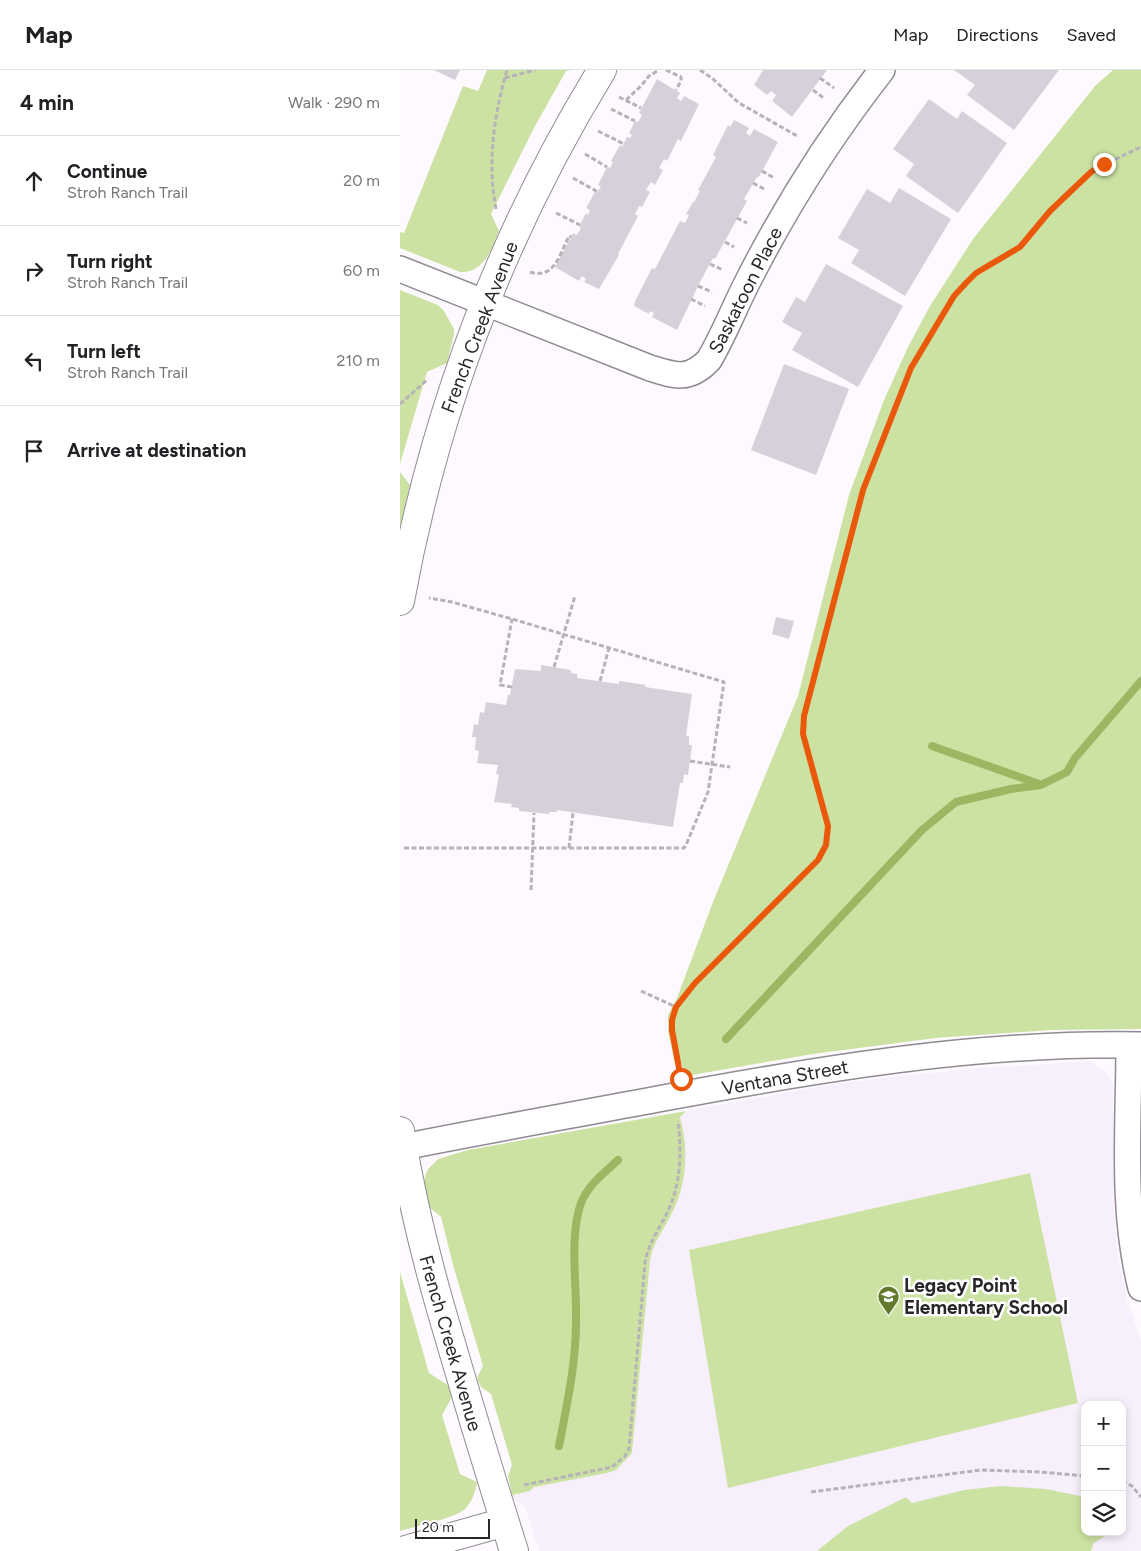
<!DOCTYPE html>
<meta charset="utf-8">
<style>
:root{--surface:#fff;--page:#f6f6f6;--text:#202124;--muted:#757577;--line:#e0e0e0}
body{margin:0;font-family:Figtree,sans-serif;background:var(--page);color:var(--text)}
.controls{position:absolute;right:15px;bottom:15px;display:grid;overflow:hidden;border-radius:10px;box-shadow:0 2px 8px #0003}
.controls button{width:45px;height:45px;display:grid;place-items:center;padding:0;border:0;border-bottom:1px solid var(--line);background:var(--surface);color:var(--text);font:25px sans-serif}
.scale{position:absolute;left:15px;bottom:12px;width:75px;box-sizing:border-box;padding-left:5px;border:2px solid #282629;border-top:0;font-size:14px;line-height:18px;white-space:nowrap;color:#282629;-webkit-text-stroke:4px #fff;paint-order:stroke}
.stop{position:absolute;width:15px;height:15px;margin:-11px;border:4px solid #ea580c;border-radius:50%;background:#fff}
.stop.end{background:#ea580c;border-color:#fff;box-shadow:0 1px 5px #0008}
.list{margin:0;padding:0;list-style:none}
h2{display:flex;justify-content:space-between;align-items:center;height:65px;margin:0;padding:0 20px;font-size:21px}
h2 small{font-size:16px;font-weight:400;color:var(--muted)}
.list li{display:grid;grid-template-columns:32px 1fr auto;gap:15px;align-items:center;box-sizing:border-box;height:90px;padding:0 20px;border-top:1px solid var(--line)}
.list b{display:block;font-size:19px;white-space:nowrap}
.list p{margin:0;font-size:16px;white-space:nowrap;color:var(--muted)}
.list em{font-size:16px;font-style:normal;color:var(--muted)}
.icon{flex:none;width:28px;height:28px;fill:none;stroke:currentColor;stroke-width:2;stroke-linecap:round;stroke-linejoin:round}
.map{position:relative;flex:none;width:741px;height:1481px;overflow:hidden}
header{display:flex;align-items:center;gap:30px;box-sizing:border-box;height:70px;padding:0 25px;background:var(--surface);border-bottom:1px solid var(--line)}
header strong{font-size:24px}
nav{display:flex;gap:28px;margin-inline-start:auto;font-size:18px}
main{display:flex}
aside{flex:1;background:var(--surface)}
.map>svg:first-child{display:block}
.built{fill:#f8effd;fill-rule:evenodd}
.green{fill:#cce2a3}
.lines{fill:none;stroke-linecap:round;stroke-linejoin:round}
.stream{stroke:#9bb762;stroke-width:8}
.building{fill:#d7d0da}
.minor-casing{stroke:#908a93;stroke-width:28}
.tertiary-casing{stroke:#908a93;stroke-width:30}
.path{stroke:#b6b3b8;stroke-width:3;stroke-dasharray:5 2.5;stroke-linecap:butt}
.minor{stroke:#fff;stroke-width:25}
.tertiary{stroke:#fff;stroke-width:28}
.route{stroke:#ea580c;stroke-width:6}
.labels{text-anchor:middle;stroke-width:5;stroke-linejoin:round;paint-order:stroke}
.street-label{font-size:19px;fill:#282629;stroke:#fff}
.poi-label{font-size:19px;font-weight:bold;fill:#282629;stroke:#fff;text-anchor:start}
</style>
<header>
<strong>Map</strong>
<nav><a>Map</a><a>Directions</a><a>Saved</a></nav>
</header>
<main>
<aside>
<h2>4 min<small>Walk · 290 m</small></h2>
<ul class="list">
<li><svg class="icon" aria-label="ahead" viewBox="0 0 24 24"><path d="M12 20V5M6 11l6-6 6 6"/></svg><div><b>Continue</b><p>Stroh Ranch Trail</p></div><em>20 m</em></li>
<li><svg class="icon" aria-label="right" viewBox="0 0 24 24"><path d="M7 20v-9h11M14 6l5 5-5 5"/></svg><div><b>Turn right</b><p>Stroh Ranch Trail</p></div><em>60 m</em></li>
<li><svg class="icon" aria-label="left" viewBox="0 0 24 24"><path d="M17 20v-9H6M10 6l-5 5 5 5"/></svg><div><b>Turn left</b><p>Stroh Ranch Trail</p></div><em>210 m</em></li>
<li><svg class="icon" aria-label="arrive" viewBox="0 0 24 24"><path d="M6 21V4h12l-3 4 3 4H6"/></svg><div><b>Arrive at destination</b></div></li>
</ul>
</aside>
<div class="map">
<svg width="741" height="1481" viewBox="0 0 741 1481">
<rect width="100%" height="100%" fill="#fdf9ff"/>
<!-- built -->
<path class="built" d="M691,991l19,15 3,9v114l5,58 10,45 13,39v210h-602l-14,-44 -12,-7 -1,-5 18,-4 3,-4 83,-17 16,-17 18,-193 2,-10 19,-34 9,-26 3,-61 -3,-12 6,-6 148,-27 65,-8 70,-7zM685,1335h37v127h-37z"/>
<!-- green -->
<path class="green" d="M87,0h84l-5,1 -31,55 -44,88 8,17c-7,18 -16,43 -39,41l-60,-24v-16l4,1 59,-147 15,5z
M713,0h28v959l-90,1 -115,8 -123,16 -121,21 -9,-3 -1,-9 -7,1 -7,-32v-17l9,-17 36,-96 85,-206 51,-201 35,-95 24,-53 22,-41 43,-67 122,-153z
M0,220l38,15 6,6 10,18v5l-7,29 -20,9 -27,92z
M0,402l10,13 -10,42z
M286,1041l-6,6c9,32 7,68 -9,98 -8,16 -18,28 -21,45l-18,193 -16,17 -9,3 -73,14 -4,4 -18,4 -4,-19 4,-11 -21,-71 -10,-7 -4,-9 6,-12 -30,-101 -12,-48 -12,-10 -6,-21 2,-9 3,-8 10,-10 30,-9z
M630,1103l48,230 -350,85 -39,-238z
M0,1202l29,101 20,13 3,11 -10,18 18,59 17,8c-1,9 -6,22 -13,28 -10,8 -50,17 -64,21z
M601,1416l45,3 39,8v35h26l-17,11 -3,8h-274l31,-25 56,-28h3l5,5 52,-13z"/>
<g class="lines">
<!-- stream -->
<path class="stream" d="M532,676l107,38
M326,969l196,-209 34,-28 55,-13 30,-4 26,-13 8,-14 66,-77
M159,1376c8,-42 17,-82 17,-125 1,-35 -7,-85 5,-118 7,-18 23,-30 37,-43"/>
</g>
<!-- building -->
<path class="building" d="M34,0h26l-5,10z
M363,0h64l-35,47 -20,-16 4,-6 -5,-4 -4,4 -13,-10z
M554,0h105l-45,60 -47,-35 8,-10z
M257,9l23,14 -3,5 4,3 3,-5 15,8 -18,37 -3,-2 -11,22 -3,-2 -5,9 4,2 -8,15 -4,-3 -5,8 4,2 -8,15 -3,-1 -4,8 3,2 -20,38 1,1 -20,34 -15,-7 2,-3 -4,-3 -3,5 -24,-14 18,-34 4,2 4,-7 -2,-1 7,-14 2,2 2,-5 -4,-2 9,-16 2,1 4,-7 -3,-1 9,-18 3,1 3,-6 -2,-1 9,-16 2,2 5,-10 3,1 2,-3 -3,-2 6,-12 3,1 4,-7 -3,-2z
M529,29l28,20 5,-8 45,32 -49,70 -52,-37 8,-12 -21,-15z
M334,50l15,8 -3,5 4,3 4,-7 24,13 -18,33 -2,2h-1l-13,22 3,2 -32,58 -2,-1 -13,24 -23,48 -25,-13 2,-4 -4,-2 -1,3 -15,-8 1,-5 17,-33 3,1 25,-48 5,2 4,-8 -3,-1 7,-12h1l6,-11 -2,-1 18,-33 -3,-2 15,-30 2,2z
M499,118l52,31 -46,77 -54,-33 8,-13 -21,-12 29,-49 23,14z
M426,194l77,42 -45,81 -66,-37 10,-17 -20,-11 14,-25 9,5z
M384,294l65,25 -33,86 -65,-25z
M376,547l18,4 -5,18 -17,-5z
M141,595l30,5v3l6,1v4l42,6v-3l27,4 -1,2 47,7 -6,42h3v9h3l-2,16 -2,14 -4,-1 -1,9h-3l-7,44 -116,-17v2h-8v2l-30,-3v-3l-8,-1 1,-3 -18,-2 5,-27 -3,-1 2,-9 -21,-2 2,-12 -4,-1 1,-13h-4l2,-13 4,1 2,-13 4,1 2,-11 20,3 2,-10h2l5,-26 26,2z"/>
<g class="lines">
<defs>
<path id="minor" d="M0,199l250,99c25,8 39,13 59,-8 16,-27 27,-57 42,-85 37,-72 81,-141 131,-205
M729,975c0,81 -8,164 12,243
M3,1077c85,-17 170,-32 255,-48 160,-30 320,-57 483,-54"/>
<path id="tertiary" d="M0,531c34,-188 102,-368 202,-531
M0,1061c11,66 26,128 45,192 22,76 45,152 69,228
M2,1481l103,-29"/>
</defs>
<!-- minor casing -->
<use href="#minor" class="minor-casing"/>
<!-- tertiary casing -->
<use href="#tertiary" class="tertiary-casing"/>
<!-- path -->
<path class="path" d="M266,0l15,7v4l-5,9
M300,0l12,8 27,25 60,34
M105,8l30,-8
M420,8l14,10
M413,20l12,9
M219,27l22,11
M226,30l15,-14 8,-10 10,-6
M211,39l24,12
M198,61l26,13
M185,84l22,13
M362,101l12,7
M173,108l25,14
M353,113l13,7
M96,139c-9,-47 -2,-94 11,-139
M156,143l24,12
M337,148l10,5
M325,172l9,5
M310,194l13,6
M130,202c24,8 30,-18 39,-36l2,1
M298,216l14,6
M291,229l14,7
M0,334l28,-25
M154,597l21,-71
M200,611l9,-33
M112,617l-12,-2 12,-66
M290,691l40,6
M4,778h280l2,-3 22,-53 16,-110 -212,-63 -60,-17 -23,-4
M169,778l4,-35
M131,820l3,-77
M241,921l35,16
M280,1000c-8,-42 -17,-52 15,-87l123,-123 8,-15 2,-19 -25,-92 1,-18 59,-226 48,-122 48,-78 17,-17 44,-26 30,-36 41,-39 6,-4 44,-21
M722,1411l10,5 9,11
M124,1415l88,-18 13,-11 4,-7 16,-186c3,-18 12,-31 20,-46 16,-30 17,-63 13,-96
M411,1422l170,-22 59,2 45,4"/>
<!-- minor -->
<use href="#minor" class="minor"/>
<!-- tertiary -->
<use href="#tertiary" class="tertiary"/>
</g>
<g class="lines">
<!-- route -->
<path class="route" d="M281,1009l-9,-49v-10l4,-13 19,-24 123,-123 8,-15 2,-19 -25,-92 1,-18 59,-226 48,-122 43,-72 12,-13 10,-10 44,-26 30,-36 41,-39 13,-8"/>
</g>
<!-- icons -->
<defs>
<symbol id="school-pin" viewBox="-11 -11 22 30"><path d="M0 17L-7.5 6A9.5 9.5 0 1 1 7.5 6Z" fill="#637a2c" stroke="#fff"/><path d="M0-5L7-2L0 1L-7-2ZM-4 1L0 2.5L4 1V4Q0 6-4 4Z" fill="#fff"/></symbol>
</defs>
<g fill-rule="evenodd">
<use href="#school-pin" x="476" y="1214" width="25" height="34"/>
</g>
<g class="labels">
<!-- street labels -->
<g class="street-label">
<text transform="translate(345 220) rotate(-63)" y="7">Saskatoon Place</text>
<text transform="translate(79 257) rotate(-69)" y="7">French Creek Avenue</text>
<text transform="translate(385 1007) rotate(-10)" y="7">Ventana Street</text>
<text transform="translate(51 1273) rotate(74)" y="7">French Creek Avenue</text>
</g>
<!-- poi labels -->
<g class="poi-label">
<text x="504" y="1222">Legacy Point<tspan x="504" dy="22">Elementary School</tspan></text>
</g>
</g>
</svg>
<div class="controls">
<button>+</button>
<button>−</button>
<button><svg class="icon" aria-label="layers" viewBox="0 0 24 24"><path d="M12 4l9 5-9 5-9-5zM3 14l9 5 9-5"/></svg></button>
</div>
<div class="scale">20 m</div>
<div class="stop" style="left:281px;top:1009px"></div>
<div class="stop end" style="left:704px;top:94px"></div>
</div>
</main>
